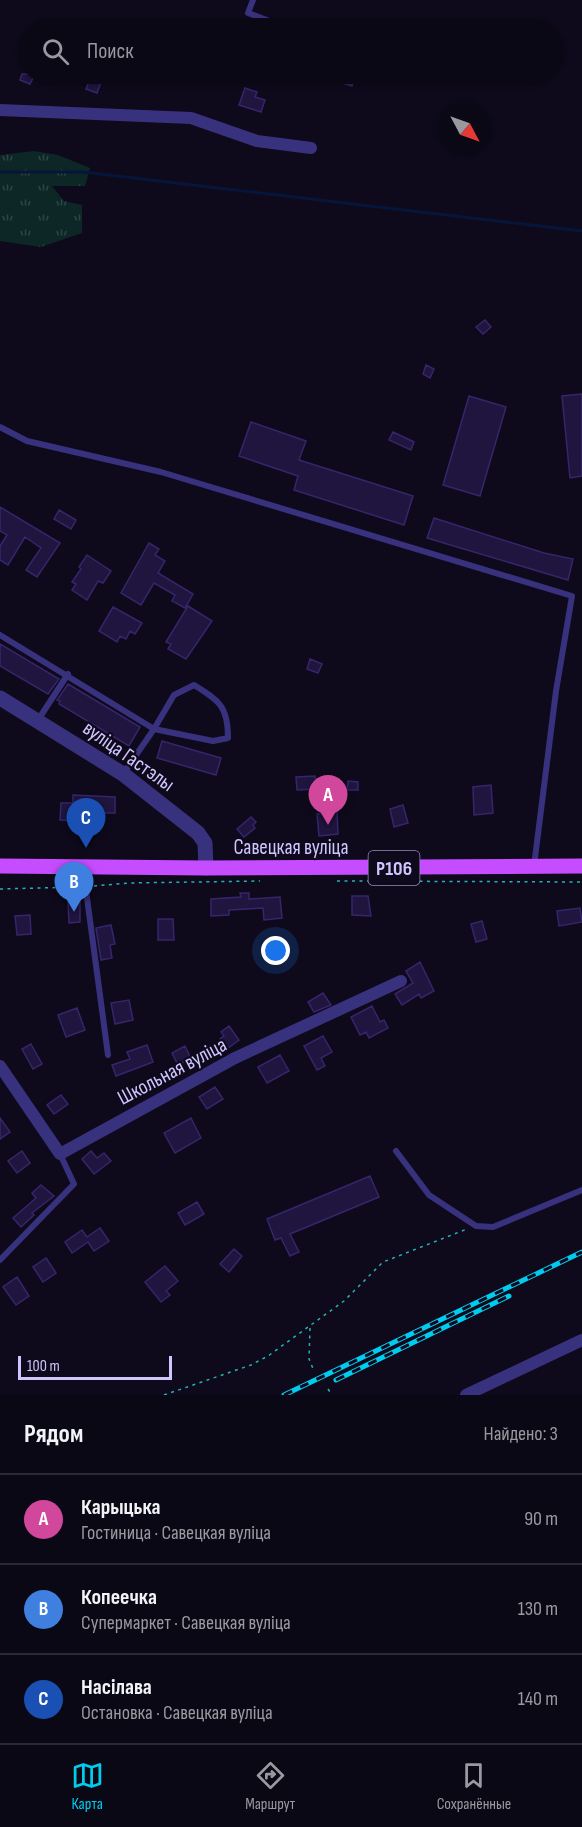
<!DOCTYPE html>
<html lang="ru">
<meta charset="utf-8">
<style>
:root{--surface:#0a0815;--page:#13111e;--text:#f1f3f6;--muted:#999aa0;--line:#2a2934;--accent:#00ccf0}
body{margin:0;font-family:"Sofia Sans Condensed",sans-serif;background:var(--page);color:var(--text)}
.compass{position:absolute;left:438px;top:102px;width:54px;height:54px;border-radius:50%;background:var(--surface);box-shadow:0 2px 4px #0004;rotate:131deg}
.scale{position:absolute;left:18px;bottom:15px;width:154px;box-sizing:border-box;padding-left:6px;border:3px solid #cfc5ff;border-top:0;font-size:16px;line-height:21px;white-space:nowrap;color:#cfc5ff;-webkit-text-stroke:4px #0e0a1c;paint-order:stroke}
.you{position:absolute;left:276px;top:951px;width:21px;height:21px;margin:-15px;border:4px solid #fff;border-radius:50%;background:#1a73e8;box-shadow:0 0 0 9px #1a73e833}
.badge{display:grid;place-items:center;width:39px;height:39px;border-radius:50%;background:var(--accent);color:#fff;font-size:20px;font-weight:700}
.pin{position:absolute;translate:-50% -50px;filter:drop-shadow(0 2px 3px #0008)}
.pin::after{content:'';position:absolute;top:32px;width:21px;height:18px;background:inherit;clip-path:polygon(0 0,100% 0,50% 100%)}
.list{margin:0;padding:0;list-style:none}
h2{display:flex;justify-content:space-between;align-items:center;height:78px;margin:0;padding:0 24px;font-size:26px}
h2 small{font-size:20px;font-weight:400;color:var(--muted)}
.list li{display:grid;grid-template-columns:39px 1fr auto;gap:18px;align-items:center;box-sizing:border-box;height:90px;padding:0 24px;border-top:2px solid var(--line)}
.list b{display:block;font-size:22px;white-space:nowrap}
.list p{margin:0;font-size:20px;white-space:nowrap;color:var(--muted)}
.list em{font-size:20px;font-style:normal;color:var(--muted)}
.icon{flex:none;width:33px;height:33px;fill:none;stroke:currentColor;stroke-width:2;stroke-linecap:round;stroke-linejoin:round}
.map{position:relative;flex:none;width:582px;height:1395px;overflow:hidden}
.search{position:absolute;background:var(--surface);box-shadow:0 2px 4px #0004;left:18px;right:18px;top:18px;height:66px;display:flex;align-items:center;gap:15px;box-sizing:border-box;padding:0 21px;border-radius:33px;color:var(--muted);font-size:22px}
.sheet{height:348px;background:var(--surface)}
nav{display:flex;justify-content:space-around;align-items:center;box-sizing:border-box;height:84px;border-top:2px solid var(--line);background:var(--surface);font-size:16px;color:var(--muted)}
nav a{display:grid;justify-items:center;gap:3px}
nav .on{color:var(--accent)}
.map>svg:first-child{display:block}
.grass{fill:url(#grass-tufts)}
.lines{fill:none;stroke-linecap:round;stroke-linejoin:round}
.stream{stroke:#05163a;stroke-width:3}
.building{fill:#1f153e;stroke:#37256c;stroke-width:1.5}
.path{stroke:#25b3b2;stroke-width:1.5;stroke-dasharray:3 4.5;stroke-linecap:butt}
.service{stroke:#38327e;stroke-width:6}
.minor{stroke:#38327e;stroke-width:12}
.tertiary{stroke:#38327e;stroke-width:15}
.primary{stroke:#c54cff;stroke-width:15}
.rail-casing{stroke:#00ccf0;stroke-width:5}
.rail{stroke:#0e0a1c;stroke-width:3;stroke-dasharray:9;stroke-linecap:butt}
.labels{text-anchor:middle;stroke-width:4.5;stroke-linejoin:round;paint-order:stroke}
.shield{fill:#0e0a1c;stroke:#958dbb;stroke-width:1.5}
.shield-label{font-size:20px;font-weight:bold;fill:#cfc5ff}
.street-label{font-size:21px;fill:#cfc5ff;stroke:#0e0a1c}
</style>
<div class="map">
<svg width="582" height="1395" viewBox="0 0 582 1395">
<defs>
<pattern id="grass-tufts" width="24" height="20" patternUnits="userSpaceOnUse" patternTransform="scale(1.5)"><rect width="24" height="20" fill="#0d2626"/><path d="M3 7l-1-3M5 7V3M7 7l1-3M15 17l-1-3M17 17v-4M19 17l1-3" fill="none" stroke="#2f4447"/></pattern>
</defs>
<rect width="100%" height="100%" fill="#0e0a1c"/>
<!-- grass -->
<path class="grass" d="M34,151l24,4 32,13 -5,18h-33l12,15 18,4v28l-41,14 -41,-6v-86z"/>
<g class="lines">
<!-- stream -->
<path class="stream" d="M0,172h83l499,59"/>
</g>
<!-- building -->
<path class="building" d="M22,74h13l-5,10 -10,-4z
M92,74h12l-7,19 -11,-4z
M341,74h14l-3,12 -13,-4z
M245,88l12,4 -2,5 10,3 -4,12 -22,-7z
M485,320l6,7 -8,7 -7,-7z
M426,365l8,4 -4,9 -7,-4z
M582,394v82l-12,2 -8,-82z
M469,396l37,11 -26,89 -37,-11z
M251,422l55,19 -7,19 114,36 -9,29 -110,-35 4,-14 -59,-20z
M393,432l21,10 -3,8 -22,-10z
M0,507l60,36 -23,34 -11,-7 15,-22 -16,-11 -17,28 -8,-5v-14l7,-11 -7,-4z
M59,510l17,10 -5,9 -17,-10z
M434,518l110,35 29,6 -5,21 -141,-42z
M149,543l10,6 -4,6 10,6 -7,12 35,21 -8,14 -13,-7 3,-6 -21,-12 -13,22 -20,-12z
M87,555l24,16 -8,12 -5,-2 -11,19 -15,-10 4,-6 -4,-2 9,-13 -2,-2z
M188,606l24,15 -26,38 -18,-10 3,-5 -5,-2z
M113,607l29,16 -7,11 -5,-3 -4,8 -6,-3 -3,6 -18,-11z
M0,644l59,35 -11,15 -48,-28z
M310,659l12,5 -4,9 -11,-4z
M68,684l72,43 -11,19 -70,-42 1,-3 -3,-1z
M162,741l59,17 -5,17 -59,-17z
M315,776l1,13 -19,1 -1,-13z
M348,781l10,1v8h-11z
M491,785l2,28 -19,2 -1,-28z
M73,795l42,2v16h-23v8l-32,-1 1,-17h12z
M403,805l5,18 -14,4 -4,-18z
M337,812l1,22 -19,2 -2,-22z
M251,817l5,5 -3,3 2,3 -11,9 -7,-8z
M240,893h9v6l31,-2 2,21 -18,2 -1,-12 -34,2v5l-18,1v-17l30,-2z
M352,896h16l3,20 -19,-1z
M68,901h12v21l-11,1z
M580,908l2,14 -23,4 -2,-15z
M30,915l1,19 -14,1 -2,-19z
M158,919h15l1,21h-16z
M482,921l5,18 -11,3 -5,-18z
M111,925l4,19 -5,1 2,13 -11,2 -5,-32z
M420,962l14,29 -13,7 -2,-4 -17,11 -7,-11 18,-11 -7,-12z
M323,993l8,12 -17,7 -6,-10z
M129,1000l4,20 -18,4 -4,-21z
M372,1006l8,16 4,-2 4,8 -19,10 -3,-6 -6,3 -9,-18z
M77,1008l8,22 -19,7 -8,-22z
M229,1026l10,14 -12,9 -7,-10 4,-3 -3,-4z
M323,1036l9,16 -11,6 4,8 -8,4 -13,-24z
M31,1044l11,20 -9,5 -11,-20z
M147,1045l6,17 -37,14 -4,-11 18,-6 -3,-7z
M185,1046l6,13 -13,6 -6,-12z
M280,1055l9,16 -22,12 -9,-16z
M215,1087l8,12 -16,10 -8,-12z
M61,1095l7,9 -14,10 -7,-9z
M0,1118l10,14 -10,7z
M191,1118l10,20 -26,15 -11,-20z
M22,1151l8,12 -13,10 -9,-12z
M91,1151l6,7 7,-5 7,8 -17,13 -12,-15z
M370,1176l9,21 -89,37 9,18 -9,4 -9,-18 -6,2 -8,-21z
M41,1185l13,11 -22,17 2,2 -13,12 -8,-9 23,-20 -4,-5z
M197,1202l7,12 -19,11 -7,-12z
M100,1228l9,13 -15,10 -6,-9 -16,11 -7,-11 17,-12 5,7z
M234,1249l8,7 -13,16 -9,-8z
M46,1258l10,15 -13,9 -10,-15z
M165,1266l13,15 -12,10 4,4 -9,7 -16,-20z
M17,1277l12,19 -13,9 -13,-18z"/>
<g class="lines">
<!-- path -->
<path class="path" d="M337,881l245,1
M94,886l35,-3 131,-2
M0,889l77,-2
M310,1328l-1,31 5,12
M328,1389l4,6
M164,1395l87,-30 17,-9 76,-55 39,-39 84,-33"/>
<!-- service -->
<path class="service" d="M253,0l-5,13 40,15
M0,427l27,14 134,31 411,124 -16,95 -22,175
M0,635l154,94 20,-34 20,-10c26,16 34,22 34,53l-15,3 -59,-12 -31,45
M38,720l30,-46
M83,868l25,187
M396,1151l33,44 47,31 17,1 89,-37
M0,1260l74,-76 -14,-30"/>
<!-- minor -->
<path class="minor" d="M0,110l191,8 66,23 54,7
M0,1066l60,88 175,-96 166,-77
M466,1395l116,-55"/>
<!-- tertiary -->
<path class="tertiary" d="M0,698l123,76 75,59 7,10 1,25"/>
<!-- primary -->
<path class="primary" d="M0,866l206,2 376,-2"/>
<defs>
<path id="rail" d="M336,1380l173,-84
M284,1395l298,-143"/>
</defs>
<!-- rail casing -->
<use href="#rail" class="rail-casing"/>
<!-- rail -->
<use href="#rail" class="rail"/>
</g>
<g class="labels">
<!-- shield labels -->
<rect class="shield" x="368.5" y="851" width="51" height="34" rx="4.5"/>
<g class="shield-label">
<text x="394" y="875">Р106</text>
</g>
<!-- street labels -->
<g class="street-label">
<text transform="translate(129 756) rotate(35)" y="7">вуліца Гастэлы</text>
<text x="291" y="854">Савецкая вуліца</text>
<text transform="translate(172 1071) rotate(-28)" y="7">Школьная вуліца</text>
</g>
</g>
</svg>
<svg class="compass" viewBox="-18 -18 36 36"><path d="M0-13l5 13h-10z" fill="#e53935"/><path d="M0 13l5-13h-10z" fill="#999aa0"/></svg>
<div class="scale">100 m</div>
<div class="you"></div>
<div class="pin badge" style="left:328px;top:825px;background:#d1479c">A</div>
<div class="pin badge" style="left:74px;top:912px;background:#3f7fe0">B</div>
<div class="pin badge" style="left:86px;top:848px;background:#1a4fb4">C</div>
<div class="search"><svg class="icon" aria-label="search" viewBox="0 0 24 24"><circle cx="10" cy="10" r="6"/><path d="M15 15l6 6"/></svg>Поиск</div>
</div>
<section class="sheet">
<h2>Рядом<small>Найдено: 3</small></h2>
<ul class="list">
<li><span class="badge" style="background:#d1479c">A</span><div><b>Карыцька</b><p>Гостиница · Савецкая вуліца</p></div><em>90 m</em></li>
<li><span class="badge" style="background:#3f7fe0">B</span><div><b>Копеечка</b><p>Супермаркет · Савецкая вуліца</p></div><em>130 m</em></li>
<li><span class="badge" style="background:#1a4fb4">C</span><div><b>Насілава</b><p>Остановка · Савецкая вуліца</p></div><em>140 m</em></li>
</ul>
</section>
<nav>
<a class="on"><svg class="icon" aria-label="map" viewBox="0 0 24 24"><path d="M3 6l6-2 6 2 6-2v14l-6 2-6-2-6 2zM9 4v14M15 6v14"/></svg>Карта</a>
<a><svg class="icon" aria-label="directions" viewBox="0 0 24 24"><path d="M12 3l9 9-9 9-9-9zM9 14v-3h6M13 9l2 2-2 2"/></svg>Маршрут</a>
<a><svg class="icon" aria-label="saved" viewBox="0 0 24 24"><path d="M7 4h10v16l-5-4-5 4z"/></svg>Сохранённые</a>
</nav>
